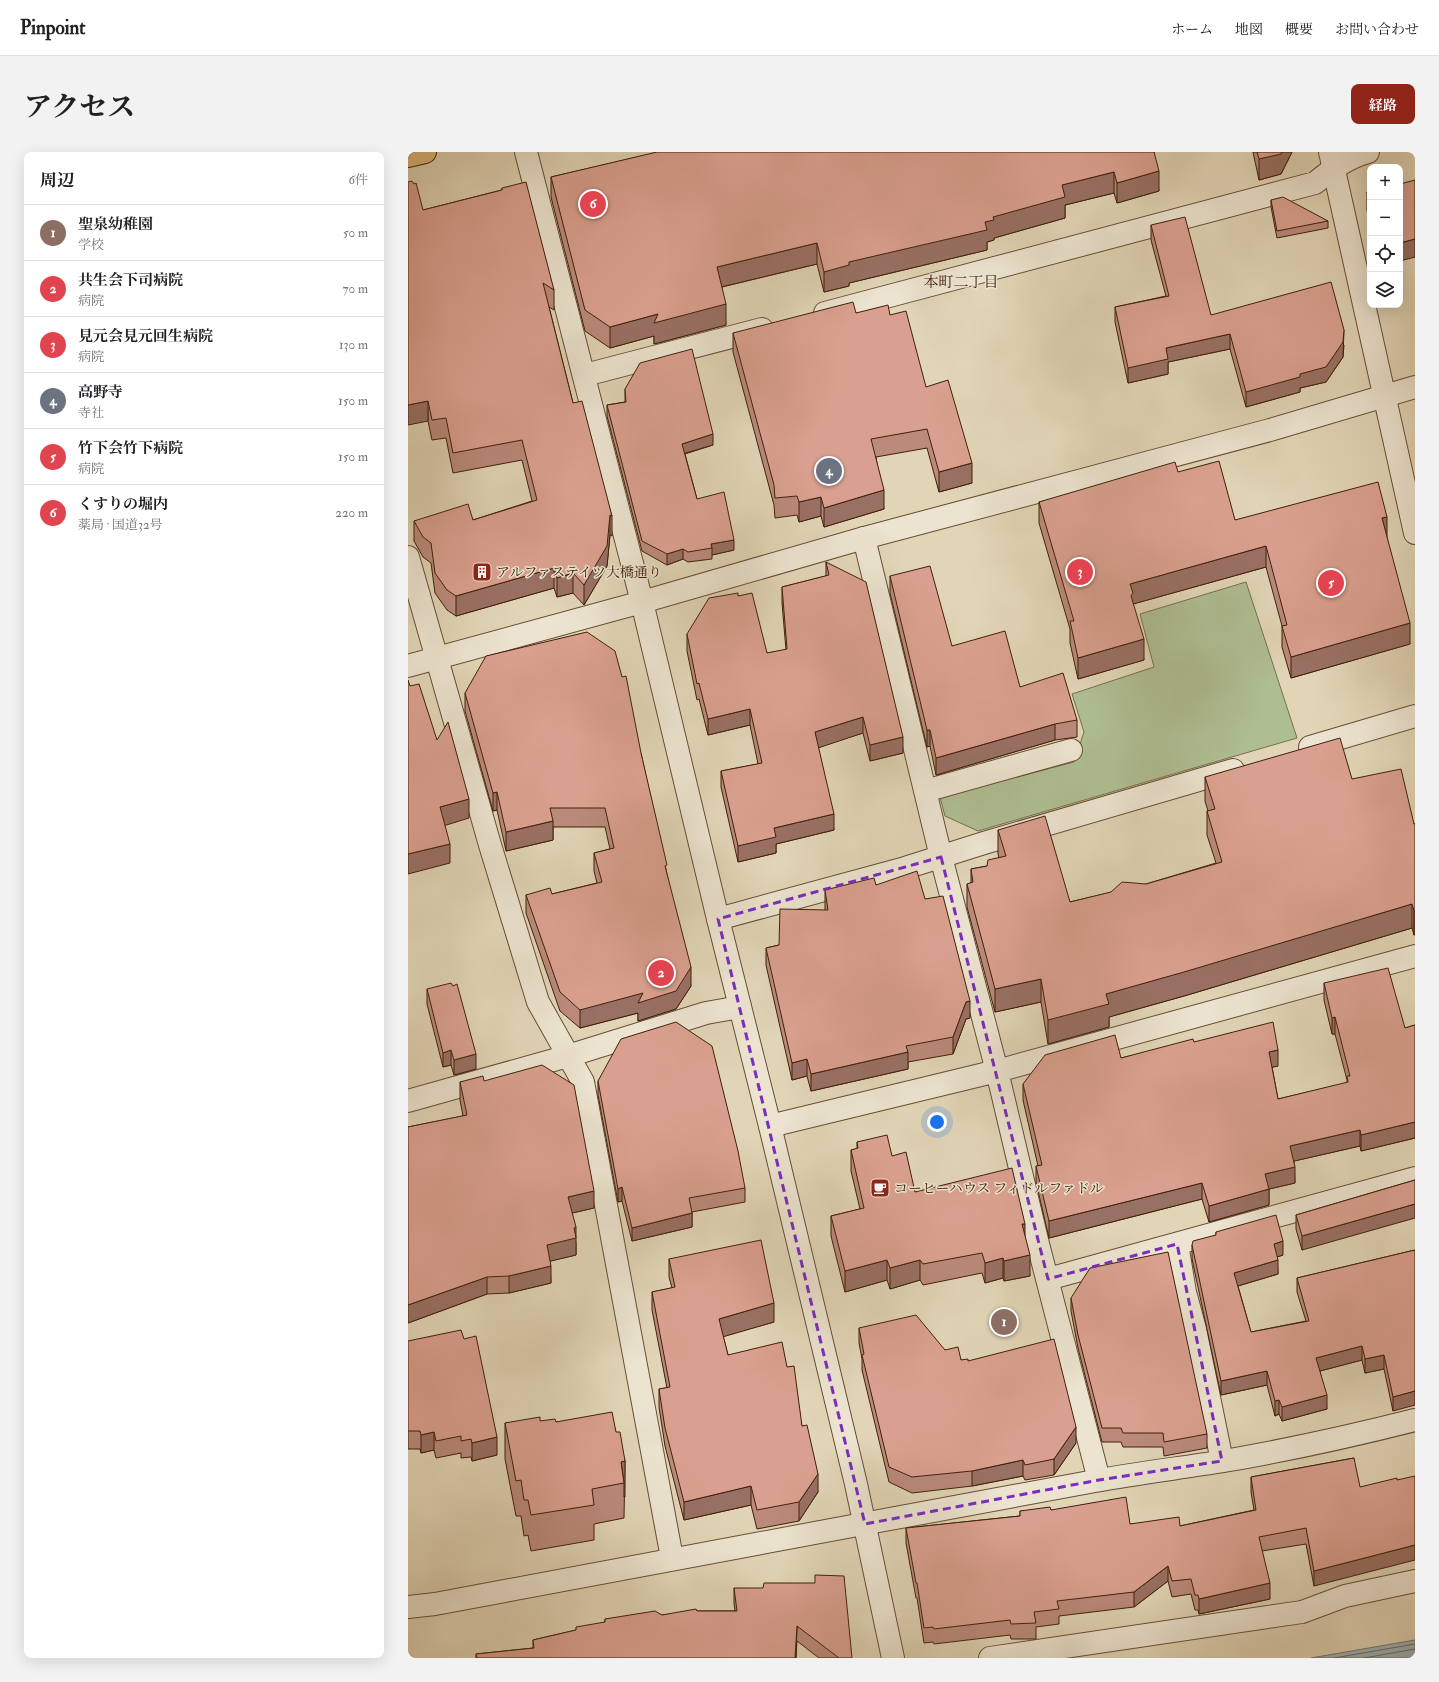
<!DOCTYPE html>
<html lang="ja">
<meta charset="utf-8">
<style>
:root{--surface:#fff;--page:#f2f2f2;--text:#202124;--muted:#757577;--line:#e0e0e0;--accent:#8f2418}
body{margin:0;font-family:"IM FELL Double Pica","Noto Serif JP",serif;background:var(--page);color:var(--text)}
.controls{position:absolute;right:12px;top:12px;display:grid;overflow:hidden;border-radius:8px;box-shadow:0 4px 16px #0002}
.controls button{width:36px;height:36px;display:grid;place-items:center;padding:0;border:0;border-bottom:1px solid var(--line);background:var(--surface);color:var(--text);font:20px sans-serif}
.you{position:absolute;left:529px;top:970px;width:14px;height:14px;margin:-10px;border:3px solid #fff;border-radius:50%;background:#1a73e8;box-shadow:0 0 0 6px #1a73e833}
.badge{display:grid;place-items:center;width:26px;height:26px;border-radius:50%;background:var(--accent);color:#fff;font-size:13px;font-weight:700}
.pin{position:absolute;translate:-50% -50%;border:2px solid #fff;box-shadow:0 1px 4px #0006}
.list{margin:0;padding:0;list-style:none}
h2{display:flex;justify-content:space-between;align-items:center;height:52px;margin:0;padding:0 16px;font-size:17px}
h2 small{font-size:13px;font-weight:400;color:var(--muted)}
.list li{display:grid;grid-template-columns:26px 1fr auto;gap:12px;align-items:center;box-sizing:border-box;height:56px;padding:0 16px;border-top:1px solid var(--line)}
.list b{display:block;font-size:15px;white-space:nowrap}
.list p{margin:0;font-size:13px;white-space:nowrap;color:var(--muted)}
.list em{font-size:13px;font-style:normal;color:var(--muted)}
.icon{flex:none;width:22px;height:22px;fill:none;stroke:currentColor;stroke-width:2;stroke-linecap:round;stroke-linejoin:round}
.map{position:relative;flex:none;width:1007px;height:1506px;overflow:hidden;border-radius:8px}
header{display:flex;align-items:center;gap:24px;box-sizing:border-box;height:56px;padding:0 20px;background:var(--surface);border-bottom:1px solid var(--line)}
header strong{font-size:19px}
nav{display:flex;gap:22px;margin-inline-start:auto;font-size:14px}
.intro{display:flex;align-items:center;justify-content:space-between;box-sizing:border-box;height:96px;padding:0 24px}
h1{margin:0;font-size:28px}
.button{padding:10px 18px;border-radius:8px;background:var(--accent);color:#fff;font-size:14px;font-weight:700}
main{display:flex;gap:24px;padding:0 24px}
aside{flex:1;background:var(--surface);border-radius:8px;box-shadow:0 4px 16px #0002}
.map>svg:first-child{display:block}
.park{fill:#aebe92;stroke:#766f4e}
.water{fill:#9bb5ba;stroke:#767974}
.lines{fill:none;stroke-linecap:round;stroke-linejoin:round}
.shore{stroke:#6d6a62;stroke-width:1}
.minor-casing{stroke:#684d35;stroke-width:24}
.tertiary-casing{stroke:#684d35;stroke-width:24}
.trunk-casing{stroke:#3f200a;stroke-width:24}
.minor{stroke:#ece4d0;stroke-width:22}
.tertiary{stroke:#ece4d0;stroke-width:22}
.trunk{stroke:#e0ba7b;stroke-width:22}
.wall{fill:#bb8a7b;stroke:#3f200a}
.shaded-wall{fill:#997064;stroke:#3f200a}
.building{fill:#daa08f;stroke:#3f200a}
.marked{fill:none;stroke:#7b2cbf;stroke-width:3;stroke-dasharray:8 5;stroke-linejoin:round}
.labels{text-anchor:middle;stroke-width:3;stroke-linejoin:round;paint-order:stroke}
.poi-label{font-size:14px;fill:#3f200a;stroke:#ece4d0;text-anchor:start}
.neighbourhood-label{font-size:15px;fill:#3f200a;stroke:#ece4d0}
</style>
<header>
<strong>Pinpoint</strong>
<nav><a>ホーム</a><a>地図</a><a>概要</a><a>お問い合わせ</a></nav>
</header>
<div class="intro"><h1>アクセス</h1><a class="button">経路</a></div>
<main>
<aside>
<h2>周辺<small>6件</small></h2>
<ul class="list">
<li><span class="badge" style="background:#8d6e63">1</span><div><b>聖泉幼稚園</b><p>学校</p></div><em>50 m</em></li>
<li><span class="badge" style="background:#e0444e">2</span><div><b>共生会下司病院</b><p>病院</p></div><em>70 m</em></li>
<li><span class="badge" style="background:#e0444e">3</span><div><b>見元会見元回生病院</b><p>病院</p></div><em>130 m</em></li>
<li><span class="badge" style="background:#6b7280">4</span><div><b>高野寺</b><p>寺社</p></div><em>150 m</em></li>
<li><span class="badge" style="background:#e0444e">5</span><div><b>竹下会竹下病院</b><p>病院</p></div><em>150 m</em></li>
<li><span class="badge" style="background:#e0444e">6</span><div><b>くすりの堀内</b><p>薬局 · 国道32号</p></div><em>220 m</em></li>
</ul>
</aside>
<div class="map">
<svg width="1007" height="1506" viewBox="0 0 1007 1506">
<rect width="100%" height="100%" fill="#e1d5b6"/>
<filter id="stains"><feTurbulence type="fractalNoise" baseFrequency=".005" numOctaves="4"/><feColorMatrix values="0 0 0 0 .2 0 0 0 0 .09 0 0 0 0 .02 0 0 0 .5 -.17"/></filter>
<radialGradient id="worn" r=".72"><stop offset=".6" stop-color="#630" stop-opacity="0"/><stop offset="1" stop-color="#630" stop-opacity=".3"/></radialGradient>
<!-- park -->
<path class="park" d="M838,430l51,156 -319,93 -33,-15 -5,-19 134,-35 10,-30 -12,-38 82,-27 -14,-53z"/>
<!-- water -->
<path class="water" d="M1007,1488v18h-104z"/>
<g class="lines">
<!-- shore -->
<path class="shore" d="M926,1506l81,-14
M956,1506l51,-9"/>
<defs>
<path id="minor" d="M417,161l490,-130c16,-13 33,-26 53,-31
M177,223l177,-46
M456,386l77,319 56,214 41,173 61,236
M0,405l82,288 48,157 45,80 89,476
M902,595l105,-31
M517,639l146,-41
M310,767l187,-51 79,-25 249,-73
M0,949l160,-45 138,-43 34,-6
M362,974l227,-55 418,-115
M769,1092l8,48 10,37 27,132
M640,1127l367,-101
M0,1455l27,-3c220,-42 440,-82 660,-123 43,-8 86,-13 129,-20 64,-11 128,-25 191,-41
M582,1506l312,-46 43,-16 70,-15"/>
<path id="tertiary" d="M118,0l116,450 76,317 52,207 86,358 37,174
M922,0l85,381
M0,514l234,-64 222,-64 406,-108 145,-43"/>
<path id="trunk" d="M0,4l17,-4"/>
</defs>
<!-- minor casing -->
<use href="#minor" class="minor-casing"/>
<!-- tertiary casing -->
<use href="#tertiary" class="tertiary-casing"/>
<!-- trunk casing -->
<use href="#trunk" class="trunk-casing"/>
<!-- minor -->
<use href="#minor" class="minor"/>
<!-- tertiary -->
<use href="#tertiary" class="tertiary"/>
<!-- trunk -->
<use href="#trunk" class="trunk"/>
</g>
<!-- wall -->
<path class="wall" d="M247,0h499l5,39 -42,12 -3,-10 -49,12v13l-71,20v2l-7,2v8l-138,33v3l-25,6 -7,-28 -95,23 4,38 -72,19v-8l-44,12 -25,-17 -34,-134v-20l104,-24z
M845,0h39l-11,22 -22,6z
M94,36l52,102v20l-5,-3 24,96 39,113v20l-2,-1 -3,31 -23,39 -11,-12 -16,4 -3,-9 -98,28 -9,-6 -12,-17 -4,-30 -8,-6 -9,-16v-20l59,-1 59,-19 -10,-41 -69,13 -7,-35 -14,2 -4,-19 -5,-211 79,-20z
M962,39v32l-3,-13v-18z
M863,48l57,21v7l-51,10 -6,-31z
M743,73l60,90 133,30 -1,12 -17,25 -26,6v4l-54,15 -16,-58 -62,13v12l-40,9 -13,-61v-15l51,-11 -15,-56z
M448,161l34,2 82,168 -33,9 -12,-44 -51,9 8,52 -60,18 -3,-11 -22,6 -2,-7 -22,3 -1,-13 -41,-153v-19z
M217,237l88,56 -28,9 12,45 37,51 -22,5v4l-24,3 -5,-3 -16,6 -25,-14 -35,-135v-11l18,-3z
M770,320l57,48 152,18 23,106 -119,34 -9,-31v-21l-16,-59 -133,37 11,56 -66,19 -8,-36v-14l-31,-106v-21z
M418,410l77,191 -33,8 -7,-28 -45,14 16,83 -58,14v9l-38,9 -17,-75v-16l37,-7 -8,-39 -42,10 -9,-36 -2,1 -10,-49v-17l80,19 19,-3 -4,-47v-16l44,-11z
M482,424l62,70 68,41 57,33v17l-22,3 -119,35 -6,-29 -3,1 -37,-154z
M57,541l176,60 50,233 -15,23 -38,12v-8l-58,15 -20,-17 -34,-98v-18l26,-1 45,-11 -3,-12v-18l16,-4 -5,-22h-52v13l-47,11 -9,-41 -4,1 -28,-100z
M797,625l147,2 62,45h1l-1,111 -2,-7 -228,68 -75,21v10l-61,17 -7,-42 -46,10 -28,-105v-23l4,-1v-14l16,-3 12,-8 -1,-4v-24l72,72 76,-18 70,-21 -9,-28v-24h1l-3,-10z
M468,733l49,14 45,119 -4,1 -13,35 -45,8v7l-97,22 -4,-15 -15,4 -26,-115v-17l13,-3 46,-35v-20z
M916,831l81,45 10,-3v113l-54,13 -1,-5 -66,15 1,22 -26,6v16l-60,17 -7,-23 -153,39 -13,-56v-16h2l-15,-66v-16l98,-26 73,-16 84,24 -6,1 6,32 69,-16v-3l-12,-46h-3l-8,-34z
M19,837l49,80 -22,6 -3,-10 -8,2 -16,-63z
M76,929l110,127 -22,5 4,31v11l-26,6 1,22 -42,10 -22,1 -79,29v-196l55,-11 -3,-16v-18z
M190,929l147,107v14l-53,10v15l-60,14 -10,-40 -4,1 -20,-107z
M449,990l35,14 23,36 110,45 5,39 -26,5 -1,-3 -18,5 -3,-10 -59,12 -3,-5 -30,9 -3,-9 -42,12 -14,-56v-20l29,-7 -9,-38v-21l6,-1z
M1007,1028l-113,70 -6,-21v-14z
M808,1080l67,23 -6,2 1,17 -40,12 13,46 55,-11 -9,-29v-14l118,-28 -22,161 -9,-42 -19,4 -3,-13 -42,11 7,38 -45,12 -3,-7 -4,2 -8,-31 -46,10 -29,-136v-14l24,-10z
M261,1107l105,63 -51,14 5,19 59,12 15,59 16,66 -19,29 -42,8 -6,-24 -67,15 -19,-74 -6,-39v-18l8,-1 -15,-78v-18l20,-4 -3,-11z
M663,1146l136,136v14l-43,8 -1,-9h-40l-2,-5h-19l-24,-94 -7,-37z
M451,1176l86,22 16,10 7,1 108,82 -22,32 -29,5 -2,-4 -51,10 -60,7 -23,-11 -27,-112v-11l-3,-16z
M0,1189l89,114 -25,6 -1,-4 -10,1v-5l-25,5 -2,-8 -13,3 -1,-4h-12z
M132,1269l16,1 60,10 9,29 -1,57 -30,6v16l-63,11 -3,-16 -4,1 -3,-20h-5l-11,-57v-36z
M946,1306l-40,128 -8,-42 -44,7 8,48 -71,15 -1,-4h-3l-4,-16 -19,3 -4,-16 -34,26 -75,9v8l-23,3v12h-25l-1,-4 -76,9 -1,-2 -9,1 -7,-45h-1l-10,-55v-15l114,-12v-5l31,-1 79,14 50,2 74,-16 -3,-18v-15z
M326,1436l118,70h-33l-22,-17 -1,17h-320v-4l57,-6v-8l43,-10 29,-8v-3l57,-4 35,-4h38l-1,-8z"/>
<!-- shaded-wall -->
<path class="shaded-wall" d="M874,0h10l-11,22 -22,6v-21z
M751,19v20l-42,12v-20z
M706,20v21l-49,12v13l-71,20v2l-7,2v8l-138,33v3l-25,6v-20l25,-10 136,-40 8,-5 69,-32z
M1007,87v18l-15,4v-18z
M409,91v21l-100,24v-21z
M318,152v21l-72,19v-8l-44,12v-21l48,-13z
M936,178l-1,27 -17,25 -26,6v4l-54,15v-15l54,-18z
M822,182v15l-62,13v12l-40,9v-15l38,-20z
M20,249v20l-20,4v-20z
M305,282v11l-31,9v-10z
M564,311v20l-33,9v-20z
M476,338v19l-60,18v-19z
M413,345v19l-22,6v-20z
M202,363v20l-3,31 -23,39v-20z
M979,365v21l-5,-20z
M326,388v10l-22,5v-7l-1,-4z
M858,394v21l-133,37 -2,13 -1,-33z
M275,397v10l-16,6v-11z
M146,416v20l-98,28v-20z
M165,421v20l-16,4v-19z
M1002,471v21l-119,34v-21z
M736,487v21l-66,19v-21z
M342,557v16l-42,10v-16z
M455,565v16l-48,16v-17z
M647,572v16l-119,35v-17z
M519,578h3v16l-3,1z
M495,585v16l-33,8v-16z
M89,640v18l-4,1v-18z
M61,647v19l-29,9v-20z
M426,662v16l-58,14v9l-38,9v-16l36,-18z
M145,669v19l-47,11v-19z
M42,692v19l-42,11v-20z
M1004,752v24l-228,68 -75,21v10l-61,17v-24l58,-26z
M1006,759h1v24h-1z
M283,815v19l-15,23 -38,12v-8l-58,15v-18z
M633,827v23l-46,10v-23z
M562,849v17l-4,1 -13,35v-17l13,-35z
M927,865v17h-3v-16z
M43,898v15l-8,2v-14z
M870,898v16l-9,2v-16z
M500,900v17l-97,22v-17z
M68,902v15l-22,6v-15z
M399,907v17l-15,4v-17z
M1007,970v16l-54,13v-16z
M952,978v16l-70,16v-16z
M887,1015v16l-30,7v-16z
M794,1031v16l-153,39v-17z
M214,1035v14l-4,1v-13z
M861,1037v16l-60,17v-16z
M186,1039v17l-26,6v-17z
M1007,1052v14l-113,32v-14z
M284,1061v14l-60,14v-13z
M614,1072h3v20z
M168,1075v28l-29,7v-17l27,-17z
M875,1089v14l-9,3v-14z
M622,1103v21l-26,5v-20z
M595,1106v20l-18,5v-20z
M479,1108v20l-42,12v-21z
M512,1108v20l-30,9v-21z
M870,1108v14l-44,13v-14z
M143,1114v17l-42,10v-17z
M79,1125v17l-79,29v-18z
M366,1151v19l-55,16v-19z
M954,1194v14l-46,12v-14z
M976,1203v14l-19,4v-14z
M859,1219v14l-46,10v-14z
M1007,1239v14l-22,6v-14z
M919,1243v14l-45,12v-14z
M871,1248v14l-4,2v-15z
M668,1275v16l-22,32v-16z
M26,1280v18l-13,3v-18z
M89,1285v18l-25,6v-18z
M615,1308v16l-51,10v-15z
M217,1309v36h-1v-14l-3,-21z
M410,1322v18l-19,29v-19z
M343,1334v19l-67,15v-18z
M1007,1393v15l-101,26v-15z
M760,1414v15l-34,26v-15z
M862,1431v16l-71,15v-15z
M389,1474l-1,32h-1z"/>
<!-- building -->
<path class="building" d="M249,0h497l5,19 -42,12 -3,-11 -52,13 3,12 -72,20 1,3 -9,2 2,8 -138,32v3l-25,7 -7,-29 -100,24 9,37 -72,19 4,-9 -48,13 -25,-17 -34,-133z
M849,0h25l-1,2 -22,5z
M1007,28v59l-15,4v-59z
M4,29l2,3 2,-1 7,27 79,-20v-2l24,-6 28,108 -11,-7 30,120 9,-2 30,115 -2,-1 -3,31 -23,39 -11,-12 -16,5 -3,-10 -98,28 -9,-6 -12,-17 -4,-30 -8,-6 -9,-16 54,-17 5,16 64,-20 -15,-60 -69,13 -7,-35 -14,2 -4,-19 -20,4v-223z
M962,39v14l-3,-13z
M875,45l45,24 -51,10 -6,-31z
M777,65l26,98 120,-33 13,48 -1,12 -17,25 -26,7v3l-54,15 -16,-58 -64,14 2,11 -40,9 -13,-61 54,-11 -18,-71z
M445,150l3,11 32,-8 2,10 16,-4 20,76 22,-7 24,83 -33,9 -12,-43 -56,10 13,51 -60,18 -3,-11 -22,5 -2,-6 -22,2 -1,-13 -41,-152z
M284,197l21,85 -31,10 15,55 27,-7 10,48 -23,4 1,4 -24,4 -5,-3 -16,5 -25,-13 -35,-136 19,-3 -1,-13 15,-26z
M811,309l16,59 143,-38 9,35 -5,1 28,105 -119,34 -9,-31 5,-1 -21,-79 -136,38 3,9 -2,3 13,43 -66,19 -8,-37h4l-35,-119 136,-40 3,10z
M418,410l40,20 37,155 -33,8 -7,-28 -48,15 19,82 -60,14 2,9 -38,9 -17,-75 41,-8 -12,-54 -42,10 -9,-36 -2,1 -10,-50 22,-36 29,-5v3l14,-3 15,60 20,-4 -5,-62 47,-12z
M522,414l22,80 53,-15 15,56 43,-14 14,47 -22,4 -119,34 -6,-28h-3l-37,-154z
M179,480l28,19 7,26 4,-1 15,77 26,112 -2,1 26,101 -15,24 -38,12 5,-10 -63,17 -20,-18 -34,-97 24,-7 2,6 50,-12 -8,-29 20,-5 -9,-40h-55l3,13 -47,11 -9,-40 -4,1 -28,-100 21,-37z
M0,528l2,6 9,-2 18,56 11,-18 21,77 -29,8 10,37 -42,10z
M932,586l12,41 49,-10 13,55h1v87h-1l-2,-7 -228,68 -78,22 3,10 -61,16 -7,-41 -46,10 -28,-105 6,-2 -2,-13 16,-3 1,-6 18,-4 -8,-26 47,-14 25,86 41,-10 11,-10 24,2 76,-22 -15,-51 8,-2 -10,-32z
M509,719l8,28 18,-3 27,105 -4,1 -13,35 -47,9 2,6 -97,22 -4,-15 -15,4 -26,-115 13,-3 1,-36 48,1 -3,-20 49,-12 2,7z
M980,816l17,60 10,-3v97l-54,13 -1,-5 -70,16 5,21 -30,7 4,15 -60,17 -7,-23 -153,38 -13,-55 6,-1 -19,-81 22,-29 70,-20 6,23 72,-19 1,3 79,-20 5,28 -9,2 9,47 70,-17 -1,-6h3l-15,-59 -3,1 -8,-35z
M43,831l2,3 4,-2 19,70 -22,6 -3,-10 -8,3 -16,-64z
M268,870l36,24 26,105 7,37 -56,10 3,15 -60,15 -10,-41 -4,2 -20,-108 23,-42z
M134,913l32,20 20,106 -26,6 8,30 -2,1 2,10 -29,7 4,21 -42,10 -22,1 -79,28v-178l59,-12 -7,-33 23,-6 1,5z
M479,983l5,21 14,-4 9,40 97,-24 13,56h-3l8,31 -26,6 -1,-3 -18,5 -3,-10 -59,11 -3,-4 -30,8 -3,-8 -42,11 -14,-55 33,-8 -13,-58 7,-2 -1,-6z
M1007,1028v24l-113,32 -6,-21z
M868,1063l7,26 -9,3 4,16 -44,13 17,59 58,-11 -12,-43 118,-28v141l-22,6 -9,-42 -19,4 -3,-13 -46,12 11,37 -45,12 -3,-7 -4,1 -8,-30 -46,10 -29,-136 1,-4 23,-6v-3z
M353,1088l13,63 -55,16 9,36 54,-13 5,25 7,-1 8,60 5,-1 11,49 -19,28 -42,8 -6,-24 -67,16 -19,-74 -6,-39 11,-2 -18,-95 23,-5 -6,-28z
M760,1100l39,182 -43,8 -1,-9h-40l-2,-5h-19l-24,-93 -7,-37 19,-30z
M508,1163l29,35 13,-3 3,13 7,-1v2l86,-22 22,88 -22,32 -29,6 -2,-5 -51,11 -60,6 -23,-10 -27,-112 2,-1 -5,-26z
M53,1178l3,9 12,-3 21,101 -25,6 -1,-4 -10,2v-5l-25,5 -2,-9 -13,3 -1,-4h-12v-90z
M204,1260l4,20h4l5,29 -4,1 3,21 -32,6 2,16 -63,10 -3,-15h-4l-3,-20 -5,1 -11,-58 35,-6v4l15,-2 1,3z
M946,1306l6,29 37,-9v2l18,-4v69l-101,26 -8,-43 -47,9 11,46 -71,16 -1,-4h-3l-4,-16 -19,2 -4,-15 -34,26 -77,9 2,8 -25,3 2,11 -25,1 -1,-4 -76,9 -1,-2 -9,1 -7,-45h-1l-10,-55 114,-12v-5l30,-4 1,3 75,-13 4,27 49,-7 1,9 76,-16 -5,-33z
M407,1423l29,1 8,82h-13l-42,-32 -2,32h-318l-1,-4 58,-6 -1,-8 43,-10v-3l29,-5v-3l50,-8 7,4 34,-6 1,2h40l-3,-23h29l1,-5h51z"/>
<!-- marked area -->
<path class="marked" d="M533,705l107,422 129,-35 45,217 -123,19 -234,44 -147,-605z"/>
<!-- icons -->
<defs>
<symbol id="building-square" viewBox="-11 -11 22 22"><rect x="-9" y="-9" width="18" height="18" rx="4" fill="#8f2418" stroke="#ece4d0"/><path d="M-4-6H4V6H1V3H-1V6H-4ZM-2.5-4.3h1.7v1.8h-1.7ZM.8-4.3h1.7v1.8H.8ZM-2.5-1h1.7V.8h-1.7ZM.8-1h1.7V.8H.8Z" fill="#fff"/></symbol>
<symbol id="cafe-square" viewBox="-11 -11 22 22"><rect x="-9" y="-9" width="18" height="18" rx="4" fill="#8f2418" stroke="#ece4d0"/><path d="M-5.5-4.5H6V0H3Q3 3.5 0 3.5H-2.5Q-5.5 3.5-5.5 0ZM3-3.2v2h1.7v-2ZM-6 4.5H4V6H-6Z" fill="#fff"/></symbol>
</defs>
<g fill-rule="evenodd">
<use href="#building-square" x="63" y="409" width="22" height="22"/>
<use href="#cafe-square" x="461" y="1025" width="22" height="22"/>
</g>
<g class="labels">
<!-- poi labels -->
<g class="poi-label">
<text x="88" y="425">アルファステイツ大橋通り</text>
<text x="486" y="1041">コーヒーハウス フィドルファドル</text>
</g>
<!-- neighbourhood labels -->
<g class="neighbourhood-label">
<text x="553" y="135">本町二丁目</text>
</g>
</g>
<rect width="100%" height="100%" filter="url(#stains)"/>
<rect width="100%" height="100%" fill="url(#worn)"/>
</svg>
<div class="controls">
<button>+</button>
<button>−</button>
<button><svg class="icon" aria-label="locate" viewBox="0 0 24 24"><circle cx="12" cy="12" r="6"/><path d="M12 2v4M12 18v4M2 12h4M18 12h4"/></svg></button>
<button><svg class="icon" aria-label="layers" viewBox="0 0 24 24"><path d="M12 4l9 5-9 5-9-5zM3 14l9 5 9-5"/></svg></button>
</div>
<div class="you"></div>
<div class="pin badge" style="left:596px;top:1170px;background:#8d6e63">1</div>
<div class="pin badge" style="left:253px;top:821px;background:#e0444e">2</div>
<div class="pin badge" style="left:672px;top:420px;background:#e0444e">3</div>
<div class="pin badge" style="left:421px;top:319px;background:#6b7280">4</div>
<div class="pin badge" style="left:923px;top:431px;background:#e0444e">5</div>
<div class="pin badge" style="left:185px;top:52px;background:#e0444e">6</div>
</div>
</main>
